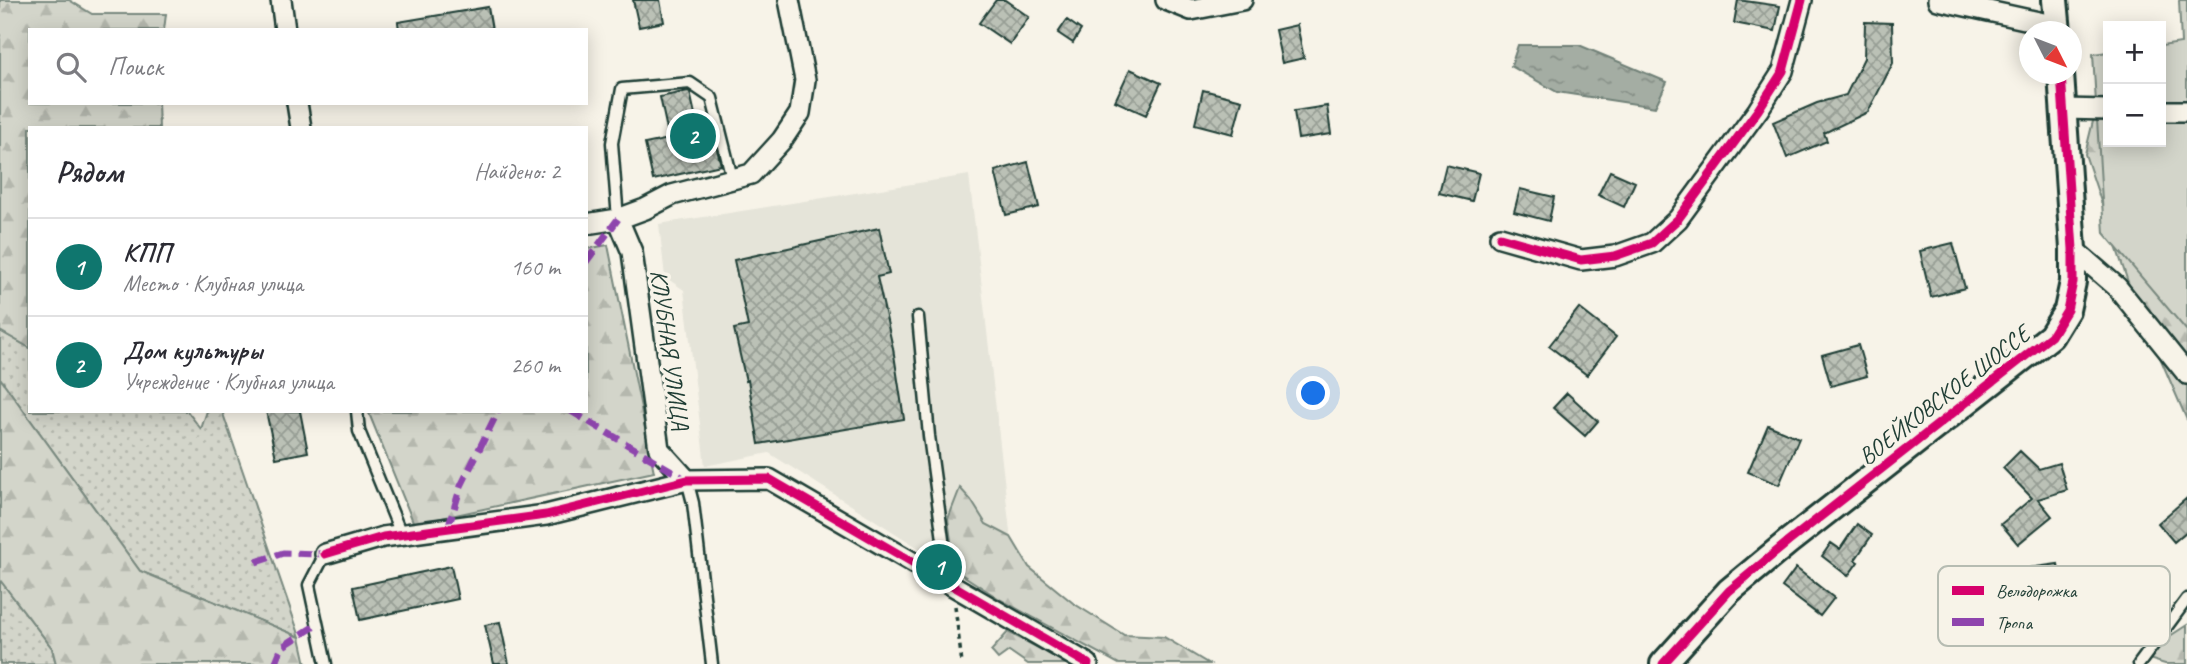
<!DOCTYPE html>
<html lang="ru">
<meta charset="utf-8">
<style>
:root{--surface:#fff;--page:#f7f7f7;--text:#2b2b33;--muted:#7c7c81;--line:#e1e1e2;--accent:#0f766e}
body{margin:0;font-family:Caveat,sans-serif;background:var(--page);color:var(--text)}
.controls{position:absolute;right:21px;top:21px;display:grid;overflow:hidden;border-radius:0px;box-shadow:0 4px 18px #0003}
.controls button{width:63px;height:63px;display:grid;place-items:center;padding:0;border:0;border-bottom:2px solid var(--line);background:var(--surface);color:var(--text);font:35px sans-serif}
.compass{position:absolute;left:2019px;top:21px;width:63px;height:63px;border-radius:50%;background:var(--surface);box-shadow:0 4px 18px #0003;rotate:132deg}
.you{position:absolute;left:1314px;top:394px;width:24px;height:24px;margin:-18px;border:5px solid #fff;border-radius:50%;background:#1a73e8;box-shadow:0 0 0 10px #1a73e833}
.badge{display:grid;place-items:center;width:46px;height:46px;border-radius:50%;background:var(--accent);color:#fff;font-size:23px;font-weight:700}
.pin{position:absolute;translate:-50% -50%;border:4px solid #fff;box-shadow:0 2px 7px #0006}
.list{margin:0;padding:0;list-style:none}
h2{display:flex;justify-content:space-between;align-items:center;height:91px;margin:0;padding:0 28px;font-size:30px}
h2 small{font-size:23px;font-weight:400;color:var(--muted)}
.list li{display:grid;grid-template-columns:46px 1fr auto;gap:21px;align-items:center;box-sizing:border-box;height:98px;padding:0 28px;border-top:2px solid var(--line)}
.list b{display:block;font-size:26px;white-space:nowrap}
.list p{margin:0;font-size:23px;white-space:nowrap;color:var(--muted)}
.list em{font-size:23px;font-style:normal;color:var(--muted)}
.icon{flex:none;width:38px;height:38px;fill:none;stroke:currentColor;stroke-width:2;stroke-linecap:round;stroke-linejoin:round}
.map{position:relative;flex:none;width:2187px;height:664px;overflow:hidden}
.search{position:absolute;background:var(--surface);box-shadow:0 4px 18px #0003;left:28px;top:28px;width:560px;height:77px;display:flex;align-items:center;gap:18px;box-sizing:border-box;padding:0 24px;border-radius:0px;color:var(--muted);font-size:26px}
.panel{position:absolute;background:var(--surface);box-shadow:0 4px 18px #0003;left:28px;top:126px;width:560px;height:287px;border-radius:0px}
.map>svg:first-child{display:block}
.built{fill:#e5e4d9}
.grass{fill:url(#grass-dots);stroke:#79897f;stroke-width:2}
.forest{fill:url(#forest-firs);stroke:#79897f;stroke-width:2}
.green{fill:#d3d5ca;stroke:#79897f;stroke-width:2}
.water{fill:url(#water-ripples);stroke:#6f8077;stroke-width:2}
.building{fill:url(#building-cross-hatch);stroke:#1f3d34;stroke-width:2}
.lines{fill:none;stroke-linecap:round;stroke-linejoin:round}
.service-casing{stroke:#1f3d34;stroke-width:15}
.minor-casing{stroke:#1f3d34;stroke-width:24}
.tertiary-casing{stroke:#1f3d34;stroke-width:30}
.path{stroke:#1f3d34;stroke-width:3.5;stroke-dasharray:5 5;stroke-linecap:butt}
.service{stroke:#f7f3e8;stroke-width:10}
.minor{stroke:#f7f3e8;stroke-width:19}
.tertiary{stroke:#f7f3e8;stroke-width:24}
.quiet{stroke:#8e44ad;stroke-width:7;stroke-dasharray:14 7;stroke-linecap:butt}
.cycleway-casing{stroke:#f7f3e8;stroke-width:13}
.cycleway{stroke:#d6006c;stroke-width:9}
.labels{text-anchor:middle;stroke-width:7;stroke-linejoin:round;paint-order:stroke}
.street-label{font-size:24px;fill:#1f3d34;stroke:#f7f3e8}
.key{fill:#f7f3e8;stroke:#b6bcb2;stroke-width:2}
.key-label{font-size:19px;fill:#1f3d34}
</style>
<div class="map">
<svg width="2187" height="664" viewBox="0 0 2187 664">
<defs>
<pattern id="grass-dots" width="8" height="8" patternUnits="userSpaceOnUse" patternTransform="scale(1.75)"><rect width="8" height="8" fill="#d3d5ca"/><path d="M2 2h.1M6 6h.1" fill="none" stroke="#b5b8ae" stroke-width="1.8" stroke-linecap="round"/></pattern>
<pattern id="forest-firs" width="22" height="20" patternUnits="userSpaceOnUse" patternTransform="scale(1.75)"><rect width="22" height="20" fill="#d3d5ca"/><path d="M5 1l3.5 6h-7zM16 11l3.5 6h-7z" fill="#b5b8ae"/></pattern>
<pattern id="water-ripples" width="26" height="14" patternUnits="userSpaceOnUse" patternTransform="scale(1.75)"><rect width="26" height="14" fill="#a4ada3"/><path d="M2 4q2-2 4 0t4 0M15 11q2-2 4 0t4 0" fill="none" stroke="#858e86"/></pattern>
<pattern id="building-cross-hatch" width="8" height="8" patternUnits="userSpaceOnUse" patternTransform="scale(1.75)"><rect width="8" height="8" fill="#bbc1b6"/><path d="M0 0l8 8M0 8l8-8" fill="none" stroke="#979e95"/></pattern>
</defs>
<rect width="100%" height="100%" fill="#f7f3e8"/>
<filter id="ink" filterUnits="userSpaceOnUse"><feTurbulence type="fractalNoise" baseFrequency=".0143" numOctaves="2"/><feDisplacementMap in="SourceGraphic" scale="14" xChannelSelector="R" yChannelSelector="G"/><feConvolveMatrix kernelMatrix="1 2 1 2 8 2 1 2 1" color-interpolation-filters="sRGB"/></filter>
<g filter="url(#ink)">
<!-- built -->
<path class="built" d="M969,175l48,417 -70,-26 -178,-113 -64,13 -21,-176 -19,-13 -6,-53z"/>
<!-- grass -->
<path class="grass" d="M0,331l30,17v63h157l14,18 6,-18h15l78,226 -160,-66 -140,-193z
M0,580l52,68 4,16h-56z"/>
<!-- forest -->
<path class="forest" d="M0,0h69l23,14h74l-2,16h-134v73h128l1,25h-129v220l-30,-17z
M2187,107v313l-57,-132 -45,-134 11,-45 12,33h53z
M608,245l46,227 -240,52 -46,-113h218v-162z
M0,378l140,193 160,66 6,27h-250l-4,-16 -52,-68z
M960,488l11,12 15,24 25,13 18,30 44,36 51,32 40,2 45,27h-90l-118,-64 -46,-30 -7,-51z
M2187,625v39h-22l-26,-8z
M1008,632l34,18 19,4 12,10h-45l-19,-13 -11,8 -7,-8z"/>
<!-- green -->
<path class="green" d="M2179,0h8v331l-83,-98 -11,-179 15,-2v90h53v-96l20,-3z"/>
<!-- water -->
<path class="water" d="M1518,45h61l88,37 -12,25 -98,-15 -46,-26z"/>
<!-- building -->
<path class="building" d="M633,0h27l4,22 -25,5z
M996,0h9l24,17 -19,27 -31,-21z
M1738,0l42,6 -5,25 -41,-8z
M488,7l4,23h-93l-1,-8z
M1067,20l14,10 -8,13 -15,-10z
M1865,22l27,1 1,40 -25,49 -44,21 3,8 -40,17 -14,-36 44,-19 29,-8 18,-37z
M1297,25l7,33 -22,5 -7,-33z
M1130,69l31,14 -15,32 -31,-14z
M1203,90l39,10 -9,34 -38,-10z
M688,91l2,1 9,41 13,-3 9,35 -68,15 -8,-36 24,-5 -9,-42z
M1327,106l4,28 -33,5 -4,-28z
M1028,162l11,45 -33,8 -11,-44z
M1446,165l33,8 -7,28 -33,-8z
M1610,171l25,11 -11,25 -26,-12z
M1520,189l34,8 -5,24 -35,-9z
M879,228l10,46 -12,3 16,71 11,71 -145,25 -11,-64 -2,1 -12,-52 14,-3 -14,-66z
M1953,243l12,45 -34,9 -11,-46z
M1579,308l37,29 -29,38 -38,-29z
M1858,345l9,31 -36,10 -9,-31z
M1567,393l31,28 -13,15 -32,-28z
M266,411h34l8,41 -32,6z
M1768,425l31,13 -20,47 -31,-13z
M2020,451l19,18 20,-6 8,27 -29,9 14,17 -34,28 -17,-20 31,-26 -29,-30z
M2187,498v33l-13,11 -16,-19z
M1857,524l15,11 -17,25 3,2 -10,14 -26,-20 9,-13 9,6z
M2058,564l5,43 -29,4 -6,-43z
M451,566l7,33 -98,21 -7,-33z
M1796,568l38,30 -14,18 -38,-29z
M500,622l9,42h-15l-9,-39z"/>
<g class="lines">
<defs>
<path id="service" d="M618,219l-6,-76 10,-54 68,-6 22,15 20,80
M918,317l11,119 20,148
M357,411l2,20 42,103
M687,480l6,23 19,161
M325,554l-16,31 17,79
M2139,664l48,-65"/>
<path id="minor" d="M281,0l4,30
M1166,0l25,10 51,-10
M1938,0l119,26
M297,103l4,25
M2063,109l45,1
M2161,111h26
M618,219l14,33 27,197 28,31
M586,224l32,-5 27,-10 27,-14 79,-21 31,-34 18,-27 5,-33 -16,-80
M1500,237l81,23 34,-4 37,-13 26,-24 80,-109 25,-39 19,-71
M2073,249l44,38 70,87
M325,554l58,-17 163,-22 141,-35 82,-1 319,185"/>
<path id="tertiary" d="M2055,0l3,32
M1663,664l66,-73 59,-49 263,-206 16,-26 6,-28v-33l-12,-175"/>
</defs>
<!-- service casing -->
<use href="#service" class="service-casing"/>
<!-- minor casing -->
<use href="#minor" class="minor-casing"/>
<!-- tertiary casing -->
<use href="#tertiary" class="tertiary-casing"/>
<!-- path -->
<path class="path" d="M955,606l7,58"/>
<!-- service -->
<use href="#service" class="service"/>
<!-- minor -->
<use href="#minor" class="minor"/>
<!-- tertiary -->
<use href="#tertiary" class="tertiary"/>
<!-- quiet -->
<path class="quiet" d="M586,262l32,-43
M571,411l116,69
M448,528l13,-42 37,-75
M256,562l27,-9 42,1
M275,664l7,-17 36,-23"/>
<defs>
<path id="cycleway" d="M1500,237l81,23 34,-4 37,-13 26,-24 80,-109 25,-39 19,-71
M325,554l58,-17 163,-22 141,-35 82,-1 319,185
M1663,664l66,-73 59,-49 263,-206 16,-26 6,-28v-33l-12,-175"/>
</defs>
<!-- cycleway casing -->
<use href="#cycleway" class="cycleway-casing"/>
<!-- cycleway -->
<use href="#cycleway" class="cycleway"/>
</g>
</g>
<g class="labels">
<!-- street labels -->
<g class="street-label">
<text transform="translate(670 350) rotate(82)" y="8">КЛУБНАЯ УЛИЦА</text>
<text transform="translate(1944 395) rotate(-38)" y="8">ВОЕЙКОВСКОЕ ШОССЕ</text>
</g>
</g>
<!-- legend -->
<rect x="1938" y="566" width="232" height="80" rx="10" class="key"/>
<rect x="1952" y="586" width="32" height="9" fill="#d6006c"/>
<rect x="1952" y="618" width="32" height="8" fill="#8e44ad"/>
<g class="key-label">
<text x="1996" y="597">Велодорожка</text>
<text x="1996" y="629">Тропа</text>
</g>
</svg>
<div class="controls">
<button>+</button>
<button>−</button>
</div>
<svg class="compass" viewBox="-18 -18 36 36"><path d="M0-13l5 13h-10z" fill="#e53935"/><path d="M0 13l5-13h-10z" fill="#7c7c81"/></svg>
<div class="you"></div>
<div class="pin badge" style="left:939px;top:567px">1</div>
<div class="pin badge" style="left:693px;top:136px">2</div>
<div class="search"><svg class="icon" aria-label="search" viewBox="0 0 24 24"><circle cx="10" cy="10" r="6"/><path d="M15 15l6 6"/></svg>Поиск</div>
<section class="panel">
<h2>Рядом<small>Найдено: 2</small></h2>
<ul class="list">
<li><span class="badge">1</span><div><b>КПП</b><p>Место · Клубная улица</p></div><em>160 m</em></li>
<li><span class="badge">2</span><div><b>Дом культуры</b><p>Учреждение · Клубная улица</p></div><em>260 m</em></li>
</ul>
</section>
</div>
